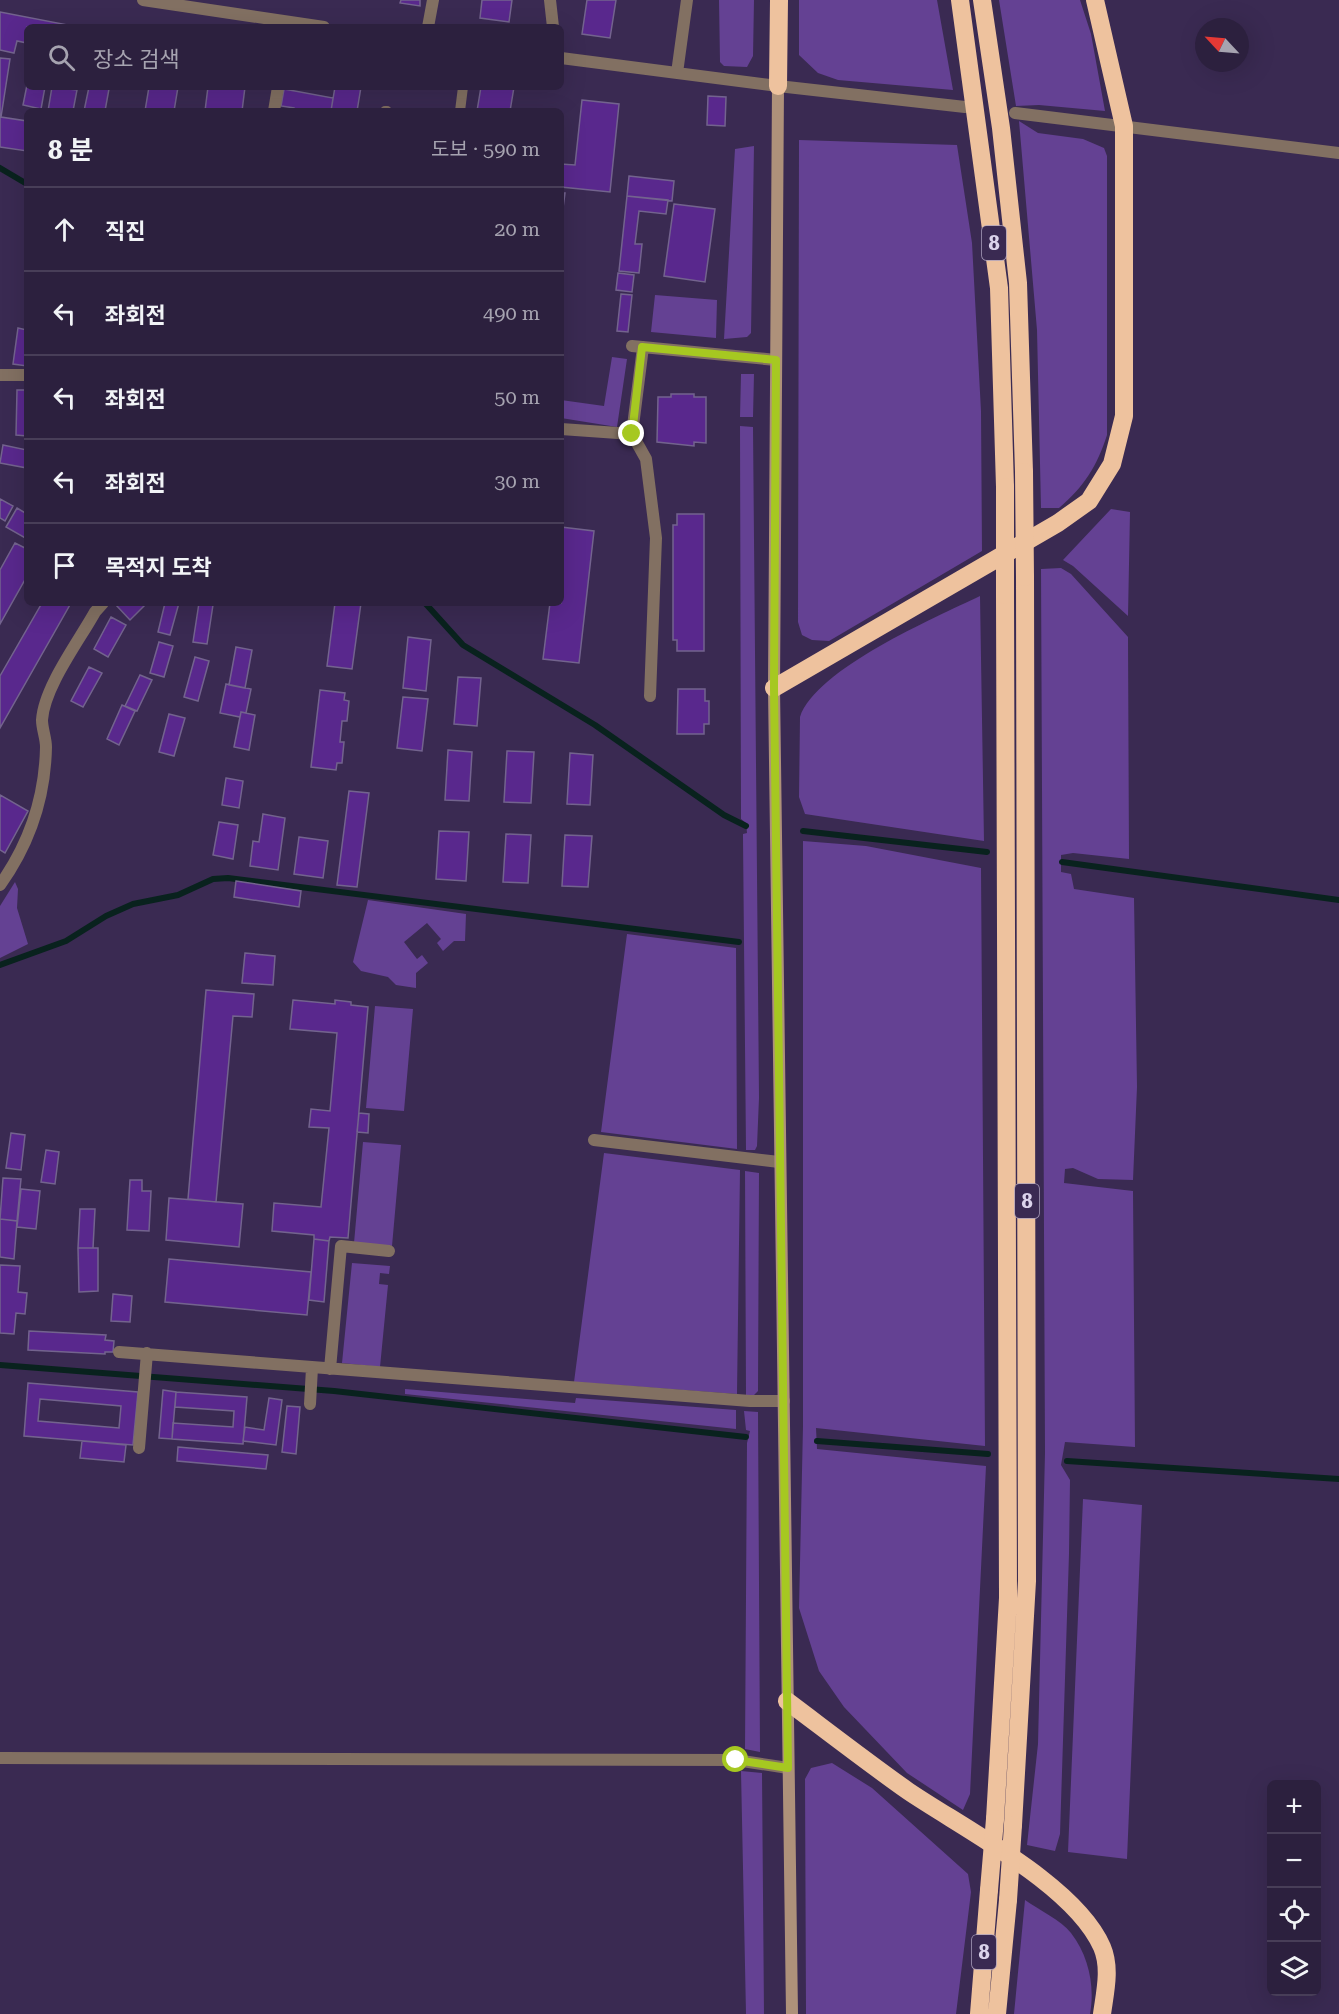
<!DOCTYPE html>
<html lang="ko">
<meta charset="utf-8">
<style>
:root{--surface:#2c203e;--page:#342845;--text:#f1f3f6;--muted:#a6a3b0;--line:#483e58}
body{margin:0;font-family:"Roboto Serif","Noto Sans KR",serif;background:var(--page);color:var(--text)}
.controls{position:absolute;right:18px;bottom:18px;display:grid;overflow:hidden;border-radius:9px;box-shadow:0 6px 24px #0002}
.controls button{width:54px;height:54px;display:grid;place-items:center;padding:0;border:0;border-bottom:2px solid var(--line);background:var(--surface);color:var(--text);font:30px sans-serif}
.compass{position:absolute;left:1195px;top:18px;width:54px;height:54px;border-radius:50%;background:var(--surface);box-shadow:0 6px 24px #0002;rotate:296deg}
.stop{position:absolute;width:18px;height:18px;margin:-14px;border:4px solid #a6c821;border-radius:50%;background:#fff}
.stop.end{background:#a6c821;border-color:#fff;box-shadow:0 2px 6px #0008}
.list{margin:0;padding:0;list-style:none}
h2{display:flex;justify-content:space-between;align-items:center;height:78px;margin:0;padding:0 24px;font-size:26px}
h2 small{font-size:20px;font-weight:400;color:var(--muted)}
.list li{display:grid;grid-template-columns:39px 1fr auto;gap:18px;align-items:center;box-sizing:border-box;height:84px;padding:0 24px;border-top:2px solid var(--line)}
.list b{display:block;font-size:22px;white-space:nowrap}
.list em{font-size:20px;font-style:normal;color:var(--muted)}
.icon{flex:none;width:33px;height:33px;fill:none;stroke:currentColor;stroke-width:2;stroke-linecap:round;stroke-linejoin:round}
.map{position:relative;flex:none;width:1339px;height:2014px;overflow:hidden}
.search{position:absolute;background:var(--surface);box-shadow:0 6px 24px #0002;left:24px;top:24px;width:540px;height:66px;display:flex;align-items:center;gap:15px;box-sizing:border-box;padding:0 21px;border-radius:9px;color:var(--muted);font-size:22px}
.panel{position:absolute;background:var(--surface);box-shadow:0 6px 24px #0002;left:24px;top:108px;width:540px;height:498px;border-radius:9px}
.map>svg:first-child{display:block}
.green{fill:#644193}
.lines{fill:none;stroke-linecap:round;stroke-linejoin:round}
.stream{stroke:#09221e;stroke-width:6}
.building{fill:#59288d;stroke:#73638e;stroke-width:1.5;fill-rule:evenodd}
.service{stroke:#827062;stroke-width:10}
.minor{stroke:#827062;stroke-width:12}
.tertiary{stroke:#827062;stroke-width:12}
.secondary{stroke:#ae917a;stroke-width:12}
.motorway{stroke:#eec29e;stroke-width:18}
.motorway-bridge{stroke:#eec29e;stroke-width:18}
.route{stroke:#a6c821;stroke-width:8}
.labels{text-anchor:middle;stroke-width:4.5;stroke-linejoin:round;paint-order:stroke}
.shield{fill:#3a2a52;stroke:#aba0bd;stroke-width:1.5}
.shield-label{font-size:20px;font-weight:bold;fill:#dbd3eb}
</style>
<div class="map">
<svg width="1339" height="2014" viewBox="0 0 1339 2014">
<rect width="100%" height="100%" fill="#3a2a52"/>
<!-- green -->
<path class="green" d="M719,0h35l-1,56 -6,11 -23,-1 -4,-4z
M799,0h138l16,90 -115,-10 -20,-7 -19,-18z
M999,0h81l11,34 14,77 -66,-6 -23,1z
M1019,121l19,12 45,6 21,9 3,8v279c-10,31 -23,52 -48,73h-18l-4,-178z
M799,140l158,5 15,98 9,168 1,140 -153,90 -17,-1 -10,-5 -4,-13z
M754,146l-3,187 -4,4 -23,2 11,-190z
M655,295l62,5 -1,38 -65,-6z
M612,357l15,2 -10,68 -56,-9v-18l43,6z
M741,374h13l-1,43h-13z
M740,426l13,1 6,671 -2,48 -2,4h-9l-3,-312v-4l4,-1 -1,-10 -5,-4z
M1111,509l19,3 -2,104 -55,-50 -10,-6z
M1061,568l10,6 57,63 1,222 -56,-6 -12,2v17l10,2 3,15 60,9 3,189 -4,93 -35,-1 -25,-11 -8,1 -1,14 69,8 2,256 -70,-5 -4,23 9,15 -1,74 -9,280 -5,17 -28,-6 11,-101 7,-291 -4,-884z
M980,596l4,245 -179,-27 -6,-17 1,-80c16,-48 134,-99 180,-121z
M803,841l63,5 115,22 4,578 -169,-18 1,21 169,17 -16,328 -7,16 -56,-37 -63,-66 -25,-36 -20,-63 4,-182z
M15,882l3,7 -1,19 11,36 -28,14v-52z
M368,900l98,14 -1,27h-11l-11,10 -6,-8 4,-4 -14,-16 -23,19 13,17 5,-4 6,8 -12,10v15l-20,-3 -8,-8 -27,-6 -8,-9z
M627,934l109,14 1,201 -136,-17z
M375,1006l38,3 -9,102 -38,-3z
M363,1142l38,3 -9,101 -38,-3z
M604,1153l136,17 -3,224 -163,-12z
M745,1171l14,2 -1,218 -5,5h-7z
M352,1263l38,3 -1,8 -9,-1 -1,11 9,1 -8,82 -38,-4z
M405,1389l170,14 1,-5 160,12v19l-331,-35z
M744,1411l14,1 2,340 -15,-3 2,-306 3,-12 -4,-1z
M1083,1499l59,6 -15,354 -59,-7z
M832,1763l40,25 96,86 3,18 -15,122h-150l-1,-235 6,-11z
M741,1771l21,2 2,241h-18z
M1025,1900c14,10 36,20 46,33 18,23 24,54 19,81h-76z"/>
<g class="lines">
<!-- stream -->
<path class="stream" d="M0,168l27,16
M425,603l38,42 132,80 129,90 22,11
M803,831l184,21
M1062,862l277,38
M0,965l66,-24 40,-25 27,-12 45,-9 35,-16 15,-1 511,64
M0,1365l334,26 412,46
M817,1441l171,13
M1067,1461l272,18"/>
</g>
<!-- building -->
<path class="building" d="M401,0h19v6l-20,-3z
M482,0h30l-3,22 -29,-4z
M587,0h29l-6,38 -28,-4z
M0,12l68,13v2h-41v16l-10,-2 -3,12 -14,-3z
M0,58l10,1 -9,58 26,4v30l-27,-4z
M27,85l18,2 -4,22 -18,-4z
M52,87l25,3 -4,21h-25z
M89,87l20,2 -4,22h-21z
M149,87h29l-4,24h-29z
M208,87h37l-3,24h-37z
M335,87h26l-4,24h-26z
M481,87h33l-4,24h-33z
M284,89l49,9 -2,13h-37v-3l-13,-2z
M708,96l18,1 -1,29 -18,-1z
M582,100l37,4 -9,88 -49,-5v-23l14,1z
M629,176l45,5 -2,20 -45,-5z
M561,193h4l-4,30z
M627,196l41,4 -2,14 -27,-3 -4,33h7l-3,29 -20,-2z
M674,204l41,5 -10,73 -41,-6z
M618,273l16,2 -2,17 -16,-2z
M621,294l11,1 -4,37 -11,-1z
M18,328l9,2v36l-14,-2z
M17,390h10v46l-11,-1z
M671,394h23v3h12v46l-12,-1v4l-37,-4 1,-45h13z
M3,445l24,5v18l-27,-5z
M0,499l13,7 -8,15 -5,-3z
M17,508l10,6v25l-21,-12z
M677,514h27v137h-27v-11h-4v-115h4z
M561,527l33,4 -15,132 -36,-4 7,-56h11z
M15,543l12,6v27l-27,48v-54z
M42,603h29l-71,125v-52z
M118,603h29l-17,17 -14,-15z
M165,603h14l-9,32 -12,-3z
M199,603l14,2 -6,39 -14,-2z
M335,603h26l-9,66 -25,-3z
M111,617l15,8 -18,32 -14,-8z
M408,637l23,3 -5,51 -23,-3z
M159,642l14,4 -9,31 -14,-4z
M236,647l16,3 -7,38 -16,-3z
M195,657l14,4 -11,40 -14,-4z
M89,667l13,6 -19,34 -12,-6z
M140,675l12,5 -15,31 -12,-5z
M458,677l23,1 -4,48 -23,-2z
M226,684l25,5 -5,24 -5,-1 -1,5 -20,-4z
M678,689h27v12h4v23h-5v10h-27z
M320,690l25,3 -1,7 5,1 -2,20h-5l-2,21h4l-2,21h-5l-1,7 -25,-3z
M403,697l25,2 -6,52 -25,-3z
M122,705l13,6 -16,34 -12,-6z
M241,712l14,3 -6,35 -15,-3z
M169,714l16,4 -11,38 -15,-4z
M448,750l24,2 -3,49 -24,-1z
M507,751l27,1 -3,51 -27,-1z
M570,753l23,2 -3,50 -23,-1z
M226,778l17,3 -4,27 -17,-3z
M349,791l20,2 -12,94 -20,-2z
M0,795l28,16 -23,42 -5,-3z
M263,814l22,4 -7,52 -28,-4 3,-25 6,1z
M219,822l19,3 -5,34 -20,-4z
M439,831l30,1 -3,49 -30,-2z
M506,834l25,1 -3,48 -25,-1z
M565,835l27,1 -4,51 -26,-1z
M299,837l29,4 -5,37 -29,-4z
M236,881l65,10 -2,16 -65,-10z
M245,953l30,3 -2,29 -31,-2z
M206,990l48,4 -2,23 -19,-1 -17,186 -28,-3z
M293,1000l42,4v-4l16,2v3l17,2 -20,231 -18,-1 -1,4 -15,-2v-4l-42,-4 2,-28 47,4 8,-79 -20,-1 2,-18 19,2 7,-78 -47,-4z
M359,1113l10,1 -1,19 -11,-1z
M11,1133l14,2 -4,35 -15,-2z
M46,1150l13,2 -4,32 -14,-2z
M3,1178l18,1 -4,42 -17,-2z
M130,1180h12v11h9l-2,40 -22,-1z
M21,1189l19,2 -4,38 -19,-2z
M169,1198l74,6 -4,43 -73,-7z
M80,1209h15l-2,39h-15z
M0,1219l17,2 -3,38 -14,-2z
M314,1239l15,2 -5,61 -15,-2z
M78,1248h20v43l-19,1z
M169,1259l142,13 -4,43 -142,-13z
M0,1265l20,1 -2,26 9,1 -2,21 -9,-1 -2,21 -14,-1z
M113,1294l19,2 -2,26 -19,-1z
M29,1331l77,4 -1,5 9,1 -1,11h-8v2l-77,-4z
M28,1383l110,9 -5,53 -109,-9zM40,1399l81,7 -2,22 -81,-7z
M163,1390l13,2 -4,47 -13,-1z
M176,1392l71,5 -4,47 -71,-5 1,-16 60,4 1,-16 -59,-4z
M269,1398l13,2 -6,45 -33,-4 2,-14 19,3z
M287,1406l13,1 -4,47 -14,-2z
M82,1441l44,4 -2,17 -44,-4z
M178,1447l90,8 -2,14 -89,-8z"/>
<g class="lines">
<!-- service -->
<path class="service" d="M385,111h2
M460,111l3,-24"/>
<!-- minor -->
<path class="minor" d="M143,0l181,27
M550,0l3,27
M428,27l5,-27
M561,58l217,28
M677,73l10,-73
M274,111l4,-24
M632,346l144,14
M643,347l-11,87 14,25 10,79 -6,158
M0,375h27
M561,429l71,5
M0,885c30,-42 45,-86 46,-138 0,-9 -4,-18 -4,-27 2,-33 37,-79 53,-108l8,-9
M594,1140l185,22
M119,1352l631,49h34
M330,1369l11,-123 48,5
M310,1404l2,-36
M139,1448l8,-95
M0,1758l736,2 52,8"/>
<!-- tertiary -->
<path class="tertiary" d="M778,86l187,21
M1015,113l324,40"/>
<!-- secondary -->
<path class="secondary" d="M778,86l-4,602 18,1326"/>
<!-- motorway -->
<path class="motorway" d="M960,0l39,288 6,199
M982,0l19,128 17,155 6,189
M778,86l1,-86
M774,688l284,-165 31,-22 23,-37 12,-48v-290l-29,-126
M787,1701c40,30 80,61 121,90 56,38 167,94 194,156 9,21 3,45 0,67
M995,1819l13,-221 -3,-1003
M1013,1825l14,-244 -2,-1004
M979,2014l10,-124
M997,2014l11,-114"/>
<!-- motorway-bridge -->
<path class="motorway-bridge" d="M1024,472l1,105
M1005,595v-108
M989,1890l6,-71
M1008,1900l5,-75"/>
</g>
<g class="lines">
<!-- route -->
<path class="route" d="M632,434l10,-87 134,13 -2,328 14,1080 -52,-8"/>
</g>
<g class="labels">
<!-- shield labels -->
<g class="shield">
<rect x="982" y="226" width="24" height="34" rx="4.5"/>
<rect x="1015" y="1184" width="24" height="34" rx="4.5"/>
<rect x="972" y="1935" width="24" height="34" rx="4.5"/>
</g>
<g class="shield-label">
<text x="994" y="250">8</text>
<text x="1027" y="1208">8</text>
<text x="984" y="1959">8</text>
</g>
</g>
</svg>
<div class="controls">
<button>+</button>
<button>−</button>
<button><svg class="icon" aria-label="locate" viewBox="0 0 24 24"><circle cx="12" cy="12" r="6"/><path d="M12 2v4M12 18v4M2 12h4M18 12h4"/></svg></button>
<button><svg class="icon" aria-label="layers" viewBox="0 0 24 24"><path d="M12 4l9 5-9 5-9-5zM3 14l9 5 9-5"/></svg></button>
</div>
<svg class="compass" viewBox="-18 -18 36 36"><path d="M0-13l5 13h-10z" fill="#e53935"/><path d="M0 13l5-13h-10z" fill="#a6a3b0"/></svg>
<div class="stop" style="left:736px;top:1760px"></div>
<div class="stop end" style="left:632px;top:434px"></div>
<div class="search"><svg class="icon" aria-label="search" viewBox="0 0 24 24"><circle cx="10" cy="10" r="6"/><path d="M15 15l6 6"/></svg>장소 검색</div>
<section class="panel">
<h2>8 분<small>도보 · 590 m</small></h2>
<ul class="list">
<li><svg class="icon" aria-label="ahead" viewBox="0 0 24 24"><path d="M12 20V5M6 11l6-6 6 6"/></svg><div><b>직진</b></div><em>20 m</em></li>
<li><svg class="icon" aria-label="left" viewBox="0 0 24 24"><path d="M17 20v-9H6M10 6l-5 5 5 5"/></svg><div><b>좌회전</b></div><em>490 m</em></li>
<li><svg class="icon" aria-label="left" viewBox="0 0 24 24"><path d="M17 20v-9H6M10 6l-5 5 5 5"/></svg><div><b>좌회전</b></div><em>50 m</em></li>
<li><svg class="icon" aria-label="left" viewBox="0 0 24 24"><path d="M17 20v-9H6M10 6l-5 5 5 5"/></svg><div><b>좌회전</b></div><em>30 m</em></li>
<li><svg class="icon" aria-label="arrive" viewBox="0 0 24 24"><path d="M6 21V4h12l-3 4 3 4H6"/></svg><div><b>목적지 도착</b></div></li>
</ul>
</section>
</div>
